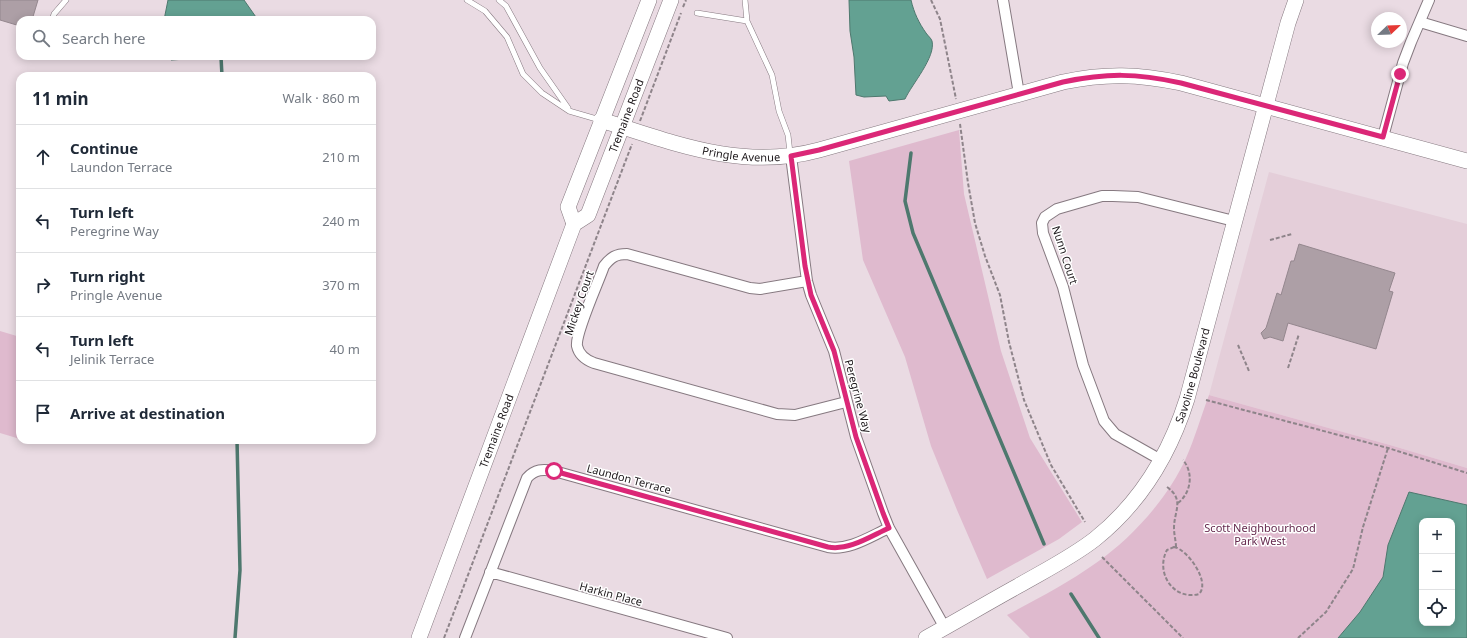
<!DOCTYPE html>
<meta charset="utf-8">
<style>
:root{--surface:#fff;--page:#f6f6f7;--text:#1f2937;--muted:#747a83;--line:#e0e1e3}
body{margin:0;font-family:"Noto Sans",sans-serif;background:var(--page);color:var(--text)}
.controls{position:absolute;right:12px;bottom:12px;display:grid;overflow:hidden;border-radius:8px;box-shadow:0 2px 10px #0003}
.controls button{width:36px;height:36px;display:grid;place-items:center;padding:0;border:0;border-bottom:1px solid var(--line);background:var(--surface);color:var(--text);font:20px sans-serif}
.compass{position:absolute;left:1371px;top:12px;width:36px;height:36px;border-radius:50%;background:var(--surface);box-shadow:0 2px 10px #0003;rotate:67deg}
.stop{position:absolute;width:12px;height:12px;margin:-9px;border:3px solid #db2777;border-radius:50%;background:#fff}
.stop.end{background:#db2777;border-color:#fff;box-shadow:0 1px 4px #0008}
.list{margin:0;padding:0;list-style:none}
h2{display:flex;justify-content:space-between;align-items:center;height:52px;margin:0;padding:0 16px;font-size:17px}
h2 small{font-size:13px;font-weight:400;color:var(--muted)}
.list li{display:grid;grid-template-columns:26px 1fr auto;gap:12px;align-items:center;box-sizing:border-box;height:64px;padding:0 16px;border-top:1px solid var(--line)}
.list b{display:block;font-size:15px;white-space:nowrap}
.list p{margin:0;font-size:13px;white-space:nowrap;color:var(--muted)}
.list em{font-size:13px;font-style:normal;color:var(--muted)}
.icon{flex:none;width:22px;height:22px;fill:none;stroke:currentColor;stroke-width:2;stroke-linecap:round;stroke-linejoin:round}
.map{position:relative;flex:none;width:1467px;height:638px;overflow:hidden}
.search{position:absolute;background:var(--surface);box-shadow:0 2px 10px #0003;left:16px;top:16px;width:360px;height:44px;display:flex;align-items:center;gap:10px;box-sizing:border-box;padding:0 14px;border-radius:12px;color:var(--muted);font-size:15px}
.panel{position:absolute;background:var(--surface);box-shadow:0 2px 10px #0003;left:16px;top:72px;width:360px;height:372px;border-radius:12px}
.map>svg:first-child{display:block}
.built{fill:#e4ced9}
.green{fill:#dfbace;fill-rule:evenodd}
.water{fill:#63a192;stroke:#4e786e;fill-rule:evenodd}
.lines{fill:none;stroke-linecap:round;stroke-linejoin:round}
.stream{stroke:#4e786e;stroke-width:3.5}
.building{fill:#ad9fa6;stroke:#94878e}
.lane-casing{stroke:#867980;stroke-width:6}
.street-casing{stroke:#867980;stroke-width:12}
.secondary-casing{stroke:#867980;stroke-width:16}
.path{stroke:#8e848a;stroke-width:2;stroke-dasharray:4 2;stroke-linecap:butt}
.lane{stroke:#fff;stroke-width:5}
.street{stroke:#fff;stroke-width:10}
.secondary{stroke:#fff;stroke-width:15}
.route{stroke:#db2777;stroke-width:5}
.labels{text-anchor:middle;stroke-width:3;stroke-linejoin:round;paint-order:stroke}
.street-label{font-size:11px;fill:#1d181b;stroke:#fff}
.park-label{font-size:11px;fill:#65294e;stroke:#fff}
</style>
<div class="map">
<svg width="1467" height="638" viewBox="0 0 1467 638">
<rect width="100%" height="100%" fill="#eadbe3"/>
<!-- built -->
<path class="built" d="M1269,172l198,52v244l-77,-23 -181,-50z"/>
<!-- green -->
<path class="green" d="M959,130l5,64 37,157 29,87 52,84 -23,17 -72,40 -30,-69 -26,-64 -26,-89 -42,-97 -14,-99z
M0,331l20,6v102l-20,-6z
M1209,395l181,50 77,23v170h-437l-23,-23c30,-16 61,-32 89,-52 36,-25 72,-65 90,-105 9,-20 15,-42 23,-63zM1422,521h30v102h-30z"/>
<!-- water -->
<path class="water" d="M168,0h76l14,20h-94z
M849,0h62c3,13 8,23 15,33 2,3 5,5 6,8 4,16 -20,43 -27,58l-16,2 -3,-5 -22,1 -8,-2 -2,-38 -4,-26z
M169,56h64l-62,4z
M1409,492l58,13v133h-129l22,-26 23,-35 5,-32zM1422,521h30v102h-30z"/>
<g class="lines">
<!-- stream -->
<path class="stream" d="M221,57l1,19
M911,153l-6,48 8,32 131,311
M1071,594l28,44
M235,638l5,-68 -3,-130"/>
</g>
<!-- building -->
<path class="building" d="M0,0h38l-6,20h-12v6l-20,-6z
M1299,244l96,29 -6,18 4,1 -17,57 -88,-26 -5,18 -13,-4 -6,2 -3,-6 5,-5 11,-35 4,2 10,-34h3z"/>
<g class="lines">
<defs>
<path id="lane" d="M467,0l18,11 22,26 16,37 19,19 27,18 31,9
M499,0l7,6 34,62 28,40
M745,0l2,21 25,54 7,36 9,24 2,18
M697,13l50,8
M52,20l2,-6 12,-14"/>
<path id="street" d="M1003,0l16,94
M1420,22l47,14
M1383,137l20,-74 8,-21 18,-42
M791,156l16,125 4,14 23,56 22,86 27,76 6,15 56,100
M807,281l-47,8 -10,-1 -123,-34c-11,0 -16,3 -23,12 -5,15 -29,67 -27,80 2,9 9,14 17,17l183,51 18,1 51,-13
M1161,460l-46,-26 -11,-13 -21,-56 -20,-78 -20,-54 -1,-10 3,-6 12,-8 45,-13h11l25,1 96,24
M490,572l237,66
M465,638l62,-160c8,-9 16,-9 27,-7l274,76c21,4 43,-11 61,-19"/>
<g id="secondary">
<path id="s1" d="M601,120c73,23 141,51 218,30l244,-68c43,-9 75,-8 118,1l286,78"/>
<path d="M574,224l-6,-17 81,-207"/>
<path id="s2" d="M419,638l155,-414 14,-9 83,-215"/>
<path id="s3" d="M926,638c31,-17 61,-35 92,-52 26,-15 54,-29 77,-47 45,-36 75,-86 92,-140l101,-376 8,-23"/>
</g>
</defs>
<!-- lane casing -->
<use href="#lane" class="lane-casing"/>
<!-- street casing -->
<use href="#street" class="street-casing"/>
<!-- secondary casing -->
<use href="#secondary" class="secondary-casing"/>
<!-- path -->
<path class="path" d="M931,0l9,19 16,80
M683,7l3,-7
M640,121l41,-108
M960,124l8,59 7,40 10,33 15,39 9,47 15,58 27,65 34,57
M1270,240l22,-6
M1238,345l11,26
M1288,368l11,-34
M1206,400l182,48 79,25
M1167,487c18,13 7,24 7,41 0,7 2,13 2,19
M1178,503c13,-10 16,-30 5,-43
M1174,547c13,2 37,35 25,47 -26,7 -44,-22 -32,-44z
M1102,557l81,81
M444,638l188,-494
M1298,638l28,-26 27,-43 10,-42 25,-79"/>
<!-- lane -->
<use href="#lane" class="lane"/>
<!-- street -->
<use href="#street" class="street"/>
<!-- secondary -->
<use href="#secondary" class="secondary"/>
</g>
<g class="lines">
<!-- route -->
<path class="route" d="M554,471l274,76c21,4 43,-11 61,-19l-6,-15 -27,-76 -22,-86 -23,-56 -6,-29 -14,-110 28,-6 244,-68c44,-9 73,-9 118,1l202,54 17,-63"/>
</g>
<g class="labels">
<!-- street labels -->
<g class="street-label">
<text dy="4" stroke="none"><textPath href="#s2" startOffset="565">Tremaine Road</textPath></text>
<text dy="4" stroke="none"><textPath href="#s1" startOffset="145">Pringle Avenue</textPath></text>
<text transform="translate(1065 255) rotate(72)" y="4">Nunn Court</text>
<text transform="translate(579 303) rotate(-71)" y="4">Mickey Court</text>
<text dy="4" stroke="none"><textPath href="#s3" startOffset="390">Savoline Boulevard</textPath></text>
<text transform="translate(858 396) rotate(75)" y="4">Peregrine Way</text>
<text dy="4" stroke="none"><textPath href="#s2" startOffset="221">Tremaine Road</textPath></text>
<text transform="translate(629 479) rotate(15)" y="4">Laundon Terrace</text>
<text transform="translate(611 594) rotate(15)" y="4">Harkin Place</text>
</g>
<!-- park labels -->
<g class="park-label">
<text x="1260" y="532">Scott Neighbourhood<tspan x="1260" dy="13">Park West</tspan></text>
</g>
</g>
</svg>
<div class="controls">
<button>+</button>
<button>−</button>
<button><svg class="icon" aria-label="locate" viewBox="0 0 24 24"><circle cx="12" cy="12" r="6"/><path d="M12 2v4M12 18v4M2 12h4M18 12h4"/></svg></button>
</div>
<svg class="compass" viewBox="-18 -18 36 36"><path d="M0-13l5 13h-10z" fill="#e53935"/><path d="M0 13l5-13h-10z" fill="#747a83"/></svg>
<div class="stop" style="left:554px;top:471px"></div>
<div class="stop end" style="left:1400px;top:74px"></div>
<div class="search"><svg class="icon" aria-label="search" viewBox="0 0 24 24"><circle cx="10" cy="10" r="6"/><path d="M15 15l6 6"/></svg>Search here</div>
<section class="panel">
<h2>11 min<small>Walk · 860 m</small></h2>
<ul class="list">
<li><svg class="icon" aria-label="ahead" viewBox="0 0 24 24"><path d="M12 20V5M6 11l6-6 6 6"/></svg><div><b>Continue</b><p>Laundon Terrace</p></div><em>210 m</em></li>
<li><svg class="icon" aria-label="left" viewBox="0 0 24 24"><path d="M17 20v-9H6M10 6l-5 5 5 5"/></svg><div><b>Turn left</b><p>Peregrine Way</p></div><em>240 m</em></li>
<li><svg class="icon" aria-label="right" viewBox="0 0 24 24"><path d="M7 20v-9h11M14 6l5 5-5 5"/></svg><div><b>Turn right</b><p>Pringle Avenue</p></div><em>370 m</em></li>
<li><svg class="icon" aria-label="left" viewBox="0 0 24 24"><path d="M17 20v-9H6M10 6l-5 5 5 5"/></svg><div><b>Turn left</b><p>Jelinik Terrace</p></div><em>40 m</em></li>
<li><svg class="icon" aria-label="arrive" viewBox="0 0 24 24"><path d="M6 21V4h12l-3 4 3 4H6"/></svg><div><b>Arrive at destination</b></div></li>
</ul>
</section>
</div>
